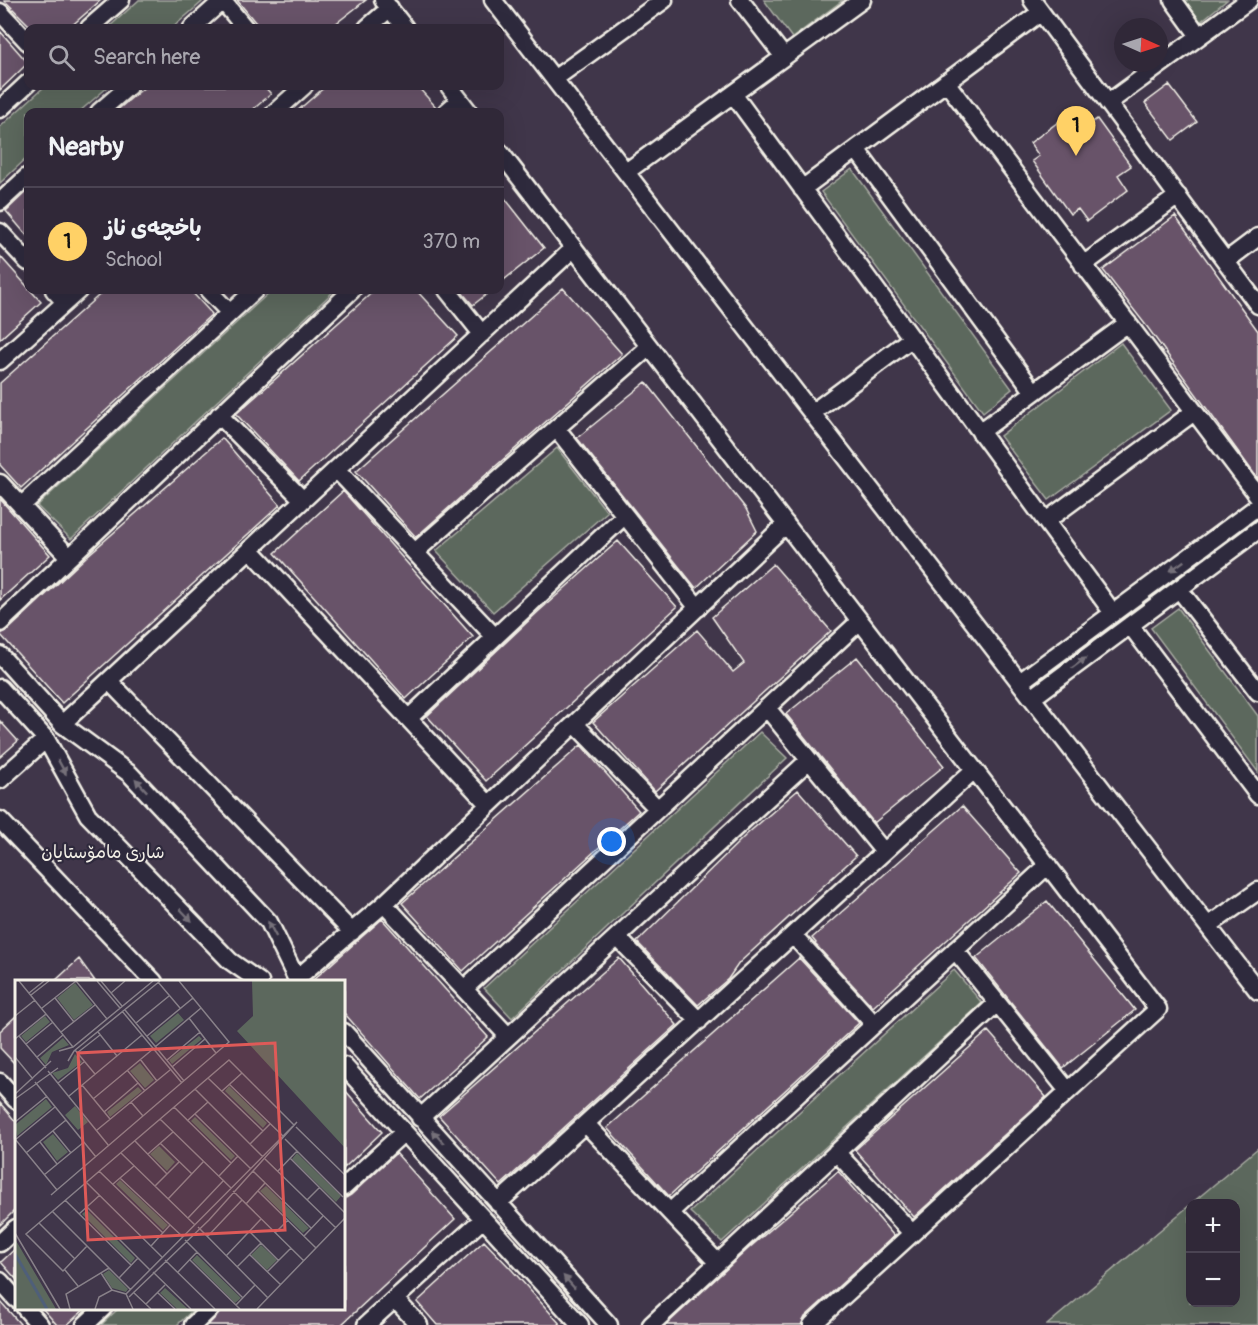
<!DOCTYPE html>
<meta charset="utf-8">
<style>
:root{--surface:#302838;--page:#383040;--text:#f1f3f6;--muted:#a8a6ae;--line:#4b4453;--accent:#ffd166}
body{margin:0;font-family:Pangolin,"Playpen Sans Arabic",sans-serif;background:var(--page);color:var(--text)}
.controls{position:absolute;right:18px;bottom:18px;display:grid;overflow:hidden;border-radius:12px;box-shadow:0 6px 24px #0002}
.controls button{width:54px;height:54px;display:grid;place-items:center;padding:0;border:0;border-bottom:2px solid var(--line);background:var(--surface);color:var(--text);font:30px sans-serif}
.compass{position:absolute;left:1114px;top:18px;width:54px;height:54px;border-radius:50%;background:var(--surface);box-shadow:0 6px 24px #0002;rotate:93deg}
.you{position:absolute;left:612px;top:842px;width:21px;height:21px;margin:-15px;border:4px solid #fff;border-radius:50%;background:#1a73e8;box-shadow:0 0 0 9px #1a73e833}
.badge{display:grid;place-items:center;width:39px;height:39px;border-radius:50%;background:var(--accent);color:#111;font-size:20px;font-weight:700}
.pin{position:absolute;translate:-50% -50px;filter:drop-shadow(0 2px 3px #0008)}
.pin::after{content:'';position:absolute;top:32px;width:21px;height:18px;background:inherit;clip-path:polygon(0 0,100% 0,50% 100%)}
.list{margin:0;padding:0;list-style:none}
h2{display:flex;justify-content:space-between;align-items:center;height:78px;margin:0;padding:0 24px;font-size:26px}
h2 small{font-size:20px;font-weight:400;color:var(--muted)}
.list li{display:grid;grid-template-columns:39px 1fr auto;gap:18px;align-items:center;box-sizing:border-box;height:108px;padding:0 24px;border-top:2px solid var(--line)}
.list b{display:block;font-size:22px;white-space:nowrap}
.list p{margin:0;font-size:20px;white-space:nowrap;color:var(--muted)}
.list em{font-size:20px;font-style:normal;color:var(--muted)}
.icon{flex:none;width:33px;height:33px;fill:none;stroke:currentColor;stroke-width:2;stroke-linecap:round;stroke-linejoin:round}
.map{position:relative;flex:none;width:1258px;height:1325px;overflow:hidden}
.search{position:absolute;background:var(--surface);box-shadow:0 6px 24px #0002;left:24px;top:24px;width:480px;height:66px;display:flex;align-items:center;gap:15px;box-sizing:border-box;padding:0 21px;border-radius:12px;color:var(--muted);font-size:22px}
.panel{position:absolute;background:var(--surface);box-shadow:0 6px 24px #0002;left:24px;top:108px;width:480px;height:186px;border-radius:12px}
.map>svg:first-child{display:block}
.green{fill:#5c685d;stroke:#a8aca2;stroke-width:1.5}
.building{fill:#685369;stroke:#f4f1e8;stroke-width:1.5}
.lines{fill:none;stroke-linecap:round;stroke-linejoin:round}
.minor-casing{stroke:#f4f1e8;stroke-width:21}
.minor{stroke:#2f2a3d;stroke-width:16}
.oneway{fill:#747079}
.labels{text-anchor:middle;stroke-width:4.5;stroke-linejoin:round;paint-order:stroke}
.quarter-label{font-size:18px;fill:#f4f1e8;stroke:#2f2a3d}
.inset-river{fill:none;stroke:#4f5f79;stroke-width:3}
.inset-road{fill:none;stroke:#888189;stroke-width:1.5}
.view{fill:#de5a58;fill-opacity:0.15;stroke:#de5a58;stroke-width:3}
.inset-edge{fill:none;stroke:#f4f1e8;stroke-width:3}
</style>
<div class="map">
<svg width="1258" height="1325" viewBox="0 0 1258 1325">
<rect width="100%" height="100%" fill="#40364a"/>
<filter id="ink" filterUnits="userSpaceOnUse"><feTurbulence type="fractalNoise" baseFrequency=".0167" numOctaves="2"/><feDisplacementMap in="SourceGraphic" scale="12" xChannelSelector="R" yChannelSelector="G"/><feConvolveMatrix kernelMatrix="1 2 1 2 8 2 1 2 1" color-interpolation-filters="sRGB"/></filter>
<g filter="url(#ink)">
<!-- green -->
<path class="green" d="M139,0h62l1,2 -30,26h-64z
M764,0h79l-51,38z
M1185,0h42l-27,22z
M45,86h64l-30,26h-51v45l-28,26v-56z
M852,169l160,220 -29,23 -162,-220z
M272,290h63l-264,249 -34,-33z
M1121,343l50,67 -122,90 -49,-64z
M557,448l50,64 -114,100 -57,-61z
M1178,608l80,108v56l-107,-144z
M760,732l27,26 -275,260 -28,-30z
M954,970l28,33 -260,239 -32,-30z
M1258,1148v177h-211l143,-120v97h46v-98l-44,-1z
M119,1308h75v1l-17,16h-76z"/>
<!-- building -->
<path class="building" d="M4,0h97l-32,28h-37z
M237,0h129l-36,28h-70z
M0,31l28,32 -28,27z
M1169,85l28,37 -24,18 -28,-37z
M146,86h118l7,8 -21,18h-135z
M326,86h91l19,21 -6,5h-134z
M1073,111l12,16 12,-8 34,47 -13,9 10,15 -41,31 -9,-12 -8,5 -38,-53 7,-5 -9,-13z
M28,190v47l-22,-26z
M500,192l44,56 -44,35z
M1175,216l83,115v148l-110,-151 -45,-58z
M0,256l41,46 -41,37z
M563,288l59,66 -206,183 -60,-66z
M105,290h85l22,24 -191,174 -21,-23v-82z
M375,290h41l42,46 -159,145 -63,-67z
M460,290h32l-19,15z
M646,382l100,127 11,22 -61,57 -119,-150z
M222,438l58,67 -218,198 -62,-69 7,-3 80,-75z
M343,491l130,146 -67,62 -131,-146z
M0,499l50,56 -50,45z
M618,541l59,66 -191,174 -59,-65 112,-105z
M773,564l58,67 -176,160 -62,-69 104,-92 36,42 11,-9 -32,-46z
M857,657l87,109 -70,57 -88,-109z
M0,721l18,20 -18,16z
M581,745l58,66 -176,160 -61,-68z
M798,790l58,66 -117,107 -11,16 -30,26 -61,-63 110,-108z
M962,806l59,67 -148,134 -58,-63 1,-1 -4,-5z
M1047,901l88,109 -72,58 -87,-110z
M382,919l106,118 -68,62 -76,-86v-32h-32z
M619,958l58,67 -176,160 -62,-69z
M799,958l60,65 -190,173 -62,-68z
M79,959l16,22h-40z
M16,1016v49l-16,-17v-17z
M988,1031l58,66 -132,120 -59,-67z
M344,1089l38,43 -38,36z
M0,1103l16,19v87l-16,16z
M396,1153l59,66 -114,106h-133l16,-17h120v-109l7,-4z
M838,1171l56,65 -89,81 -4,8h-135l82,-76z
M484,1241l28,29 49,55h-124l-20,-23z
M16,1248v31l-15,-17z
M0,1301l21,24h-21z
M42,1308h44l-19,17h-10z"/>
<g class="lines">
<defs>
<path id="minor" d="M222,0l23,28
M383,0l22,28
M493,0l765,991
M740,0l44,57
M1032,0l226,305
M1173,0l26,36
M0,12l28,30
M89,28l32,-28
M192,28l30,-27
M367,28l23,-20
M554,79l110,-79
M946,82l312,414
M449,86l20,26
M733,94l380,519
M1108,103l141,-103
M0,109l28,-26
M99,112l30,-26
M275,112l29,-26
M446,112l14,-12
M856,149l178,243
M500,152l658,857 -346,316
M626,172l236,-172
M802,189l239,-177
M0,202l28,-26
M0,232l28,30
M1226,261l32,-24
M1083,265l95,-69
M54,290l11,12
M208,290l22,23
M447,290l35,44
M0,361l79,-71
M812,413l100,-75
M219,415l84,85
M557,429l141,179
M980,432l148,-109
M336,469l159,168
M0,483l69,74
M21,506l234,-216
M1046,521l148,-109
M250,549l239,256
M415,552l234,-205
M1179,589l79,103
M0,623l352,-333
M1130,625l128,170
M0,655l62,69 68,50 139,148 29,60
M109,681l243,251
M1020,682l238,-176
M0,688l46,51 42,76 142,146 30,21
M1032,698l226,-168
M767,708l117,144
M409,718l215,-202
M62,724l512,-476
M575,724l83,85
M0,780l46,-41
M0,820l154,162
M384,904l124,132
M1208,926l50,-35
M793,935l81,89
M617,937l82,84
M955,950l113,141
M296,979l88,-75 402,-380
M464,989l396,-368
M344,1032l265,293
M344,1066l236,259
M0,1082l16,18
M420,1118l389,-358
M586,1124l132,139
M836,1152l76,81
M344,1187l60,-55
M498,1203l476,-433
M670,1212l378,-347
M0,1243l16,-15
M0,1281l16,18
M395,1299l24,26
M25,1308l15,17
M85,1325l18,-17
M193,1325l18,-17
M366,1325l117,-106
M651,1325l346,-322"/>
</defs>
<!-- minor casing -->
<use href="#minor" class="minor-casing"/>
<!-- minor -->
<use href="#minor" class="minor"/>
</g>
<!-- one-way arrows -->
<defs><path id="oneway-solid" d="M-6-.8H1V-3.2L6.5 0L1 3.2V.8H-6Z" transform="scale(1.5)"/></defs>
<g class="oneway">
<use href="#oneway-solid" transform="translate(1177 566) rotate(144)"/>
<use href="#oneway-solid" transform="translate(1079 663) rotate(-36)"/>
<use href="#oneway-solid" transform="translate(62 767) rotate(61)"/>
<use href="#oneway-solid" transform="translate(141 785) rotate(-133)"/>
<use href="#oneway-solid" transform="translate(186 915) rotate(46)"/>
<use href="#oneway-solid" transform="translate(272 929) rotate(-118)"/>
<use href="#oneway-solid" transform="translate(438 1137) rotate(-132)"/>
<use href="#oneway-solid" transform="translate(569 1282) rotate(-132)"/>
</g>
</g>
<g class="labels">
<!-- quarter labels -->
<g class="quarter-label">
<text x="103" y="858">شاری مامۆستایان</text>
</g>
</g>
<!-- overview -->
<g transform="translate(15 980)">
<rect width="330" height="330" fill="#40364a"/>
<path d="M237,1h93v167l-108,-117 16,-15zM60,3l18,22 -19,15 -17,-22zM163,33l6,7 -28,23 -6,-7zM30,36l5,6 -24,20 -5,-6zM184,56l3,3 -30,25 -3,-4zM48,58l6,7 -17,7 -6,13 -6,-7zM60,74l7,8 -24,18 -6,-7 16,-5zM125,83l14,17 -9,8 -15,-17zM214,106l38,37 -4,5 -38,-37zM123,107l4,4 -32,26 -3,-5zM31,119l6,8 -35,29 -2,-11zM60,126l13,16 -10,8 -13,-15zM180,137l40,39 -4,4 -40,-39zM38,154l15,18 -11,9 -14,-19zM144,166l16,16 -8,9 -17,-17zM282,173l44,43 -5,6 -44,-43zM105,200l48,45 -5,5 -47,-46zM251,206l43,42 -6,5 -43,-42zM72,230l48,48 -4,5 -49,-49zM0,259l41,70h-41zM246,265l16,15 -10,10 -16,-15zM182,275l44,43 -6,5 -43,-43zM94,290l19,19 -2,3 -14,-4 -9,-14zM150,308l23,21h-11l-17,-16z" fill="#5c685d"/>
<path class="inset-river" d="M0,274l32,55"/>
<path class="inset-road" d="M4,1l54,66M61,1l31,38M82,1l23,27M86,1l21,25M143,2l22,26M14,13l15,-12M96,13l14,-12M16,15l18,-14M40,18l19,24M27,28l34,-27M110,30l59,71M107,31l60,72M0,36l20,-16M174,38l27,35M121,43l33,-27M46,52l34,-27M83,52l19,24M4,56l27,32M132,56l46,-38M0,59l31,-25M11,64l27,-22M140,67l46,-39M60,70l20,24M44,71l14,-4 80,-66M62,73l23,-18M0,77l18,22M22,77l26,-22M125,79l17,22M152,80l33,-28M53,81l6,-10 86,-70M157,87l33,-28M112,90l18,21M33,91l61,75M193,98l55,53M20,102l61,75M43,103l26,-21M214,104l54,52M67,105l28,34M180,109l68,68M207,111l20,-18M0,114l36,-33M54,116l73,-61M0,119l43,-31M78,119l60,-50M116,122l12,14M159,127l57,56M89,132l34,-29M180,134l56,55M145,139l71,69M172,141l21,-19M0,142l32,-26M281,147l49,48M82,150l73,-60M38,151l18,22M0,159l42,51M270,159l58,58M0,160l40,-33M120,161l32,33M25,162l17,22M145,163l32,31M235,164l20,-20M11,173l40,-33M106,173l74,72M133,174l25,-22M275,178l55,55M250,179l71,69M84,191l64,62M238,191l58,57M263,191l19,-20M29,195l40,-33M204,196l19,-20M105,198l63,59M71,202l77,76M98,204l21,-18M140,206l24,-24M218,211l71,70M243,211l58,57M36,215l178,-153 -50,-61M153,219l36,-38M50,220l66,65M292,220l13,-13M231,224l19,-21M72,227l63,63M37,231l79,79M64,234l21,-19M173,238l36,-38M24,243l36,36M183,247l70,71M234,251l30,30M0,253l45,76M260,253l13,-13M289,256l19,-20M192,257l35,-37M170,260l58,58M72,266l-24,25 -37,-37 203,-174 65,65M136,266l19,-21M235,275l31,30M211,276l35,-37M150,280l50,49M175,280l50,49M222,287l24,-24M50,290l13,16M138,292l38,37M163,292l19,-20M252,292l24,-24M86,293l11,17M104,298l19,-20M118,312l18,17M143,313l17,16M111,314l171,-172 -88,98 -80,77M131,324l19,-19M221,325l19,-20M55,329l-4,-15 43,-26M80,329l4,-12 13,-7 14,4 7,15M242,329l88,-91"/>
<path class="view" d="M260,63l10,187 -197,10 -10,-187z"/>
<rect width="330" height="330" class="inset-edge"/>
</g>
</svg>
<div class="controls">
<button>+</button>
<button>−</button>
</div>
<svg class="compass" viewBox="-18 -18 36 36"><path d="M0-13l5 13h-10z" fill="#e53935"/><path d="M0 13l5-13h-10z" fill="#a8a6ae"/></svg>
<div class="you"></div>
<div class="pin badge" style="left:1076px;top:156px">1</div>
<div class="search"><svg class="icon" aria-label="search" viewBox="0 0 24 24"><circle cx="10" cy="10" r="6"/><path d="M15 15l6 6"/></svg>Search here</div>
<section class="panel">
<h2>Nearby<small></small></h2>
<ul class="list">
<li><span class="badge">1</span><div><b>باخچەی ناز</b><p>School</p></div><em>370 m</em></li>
</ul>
</section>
</div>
